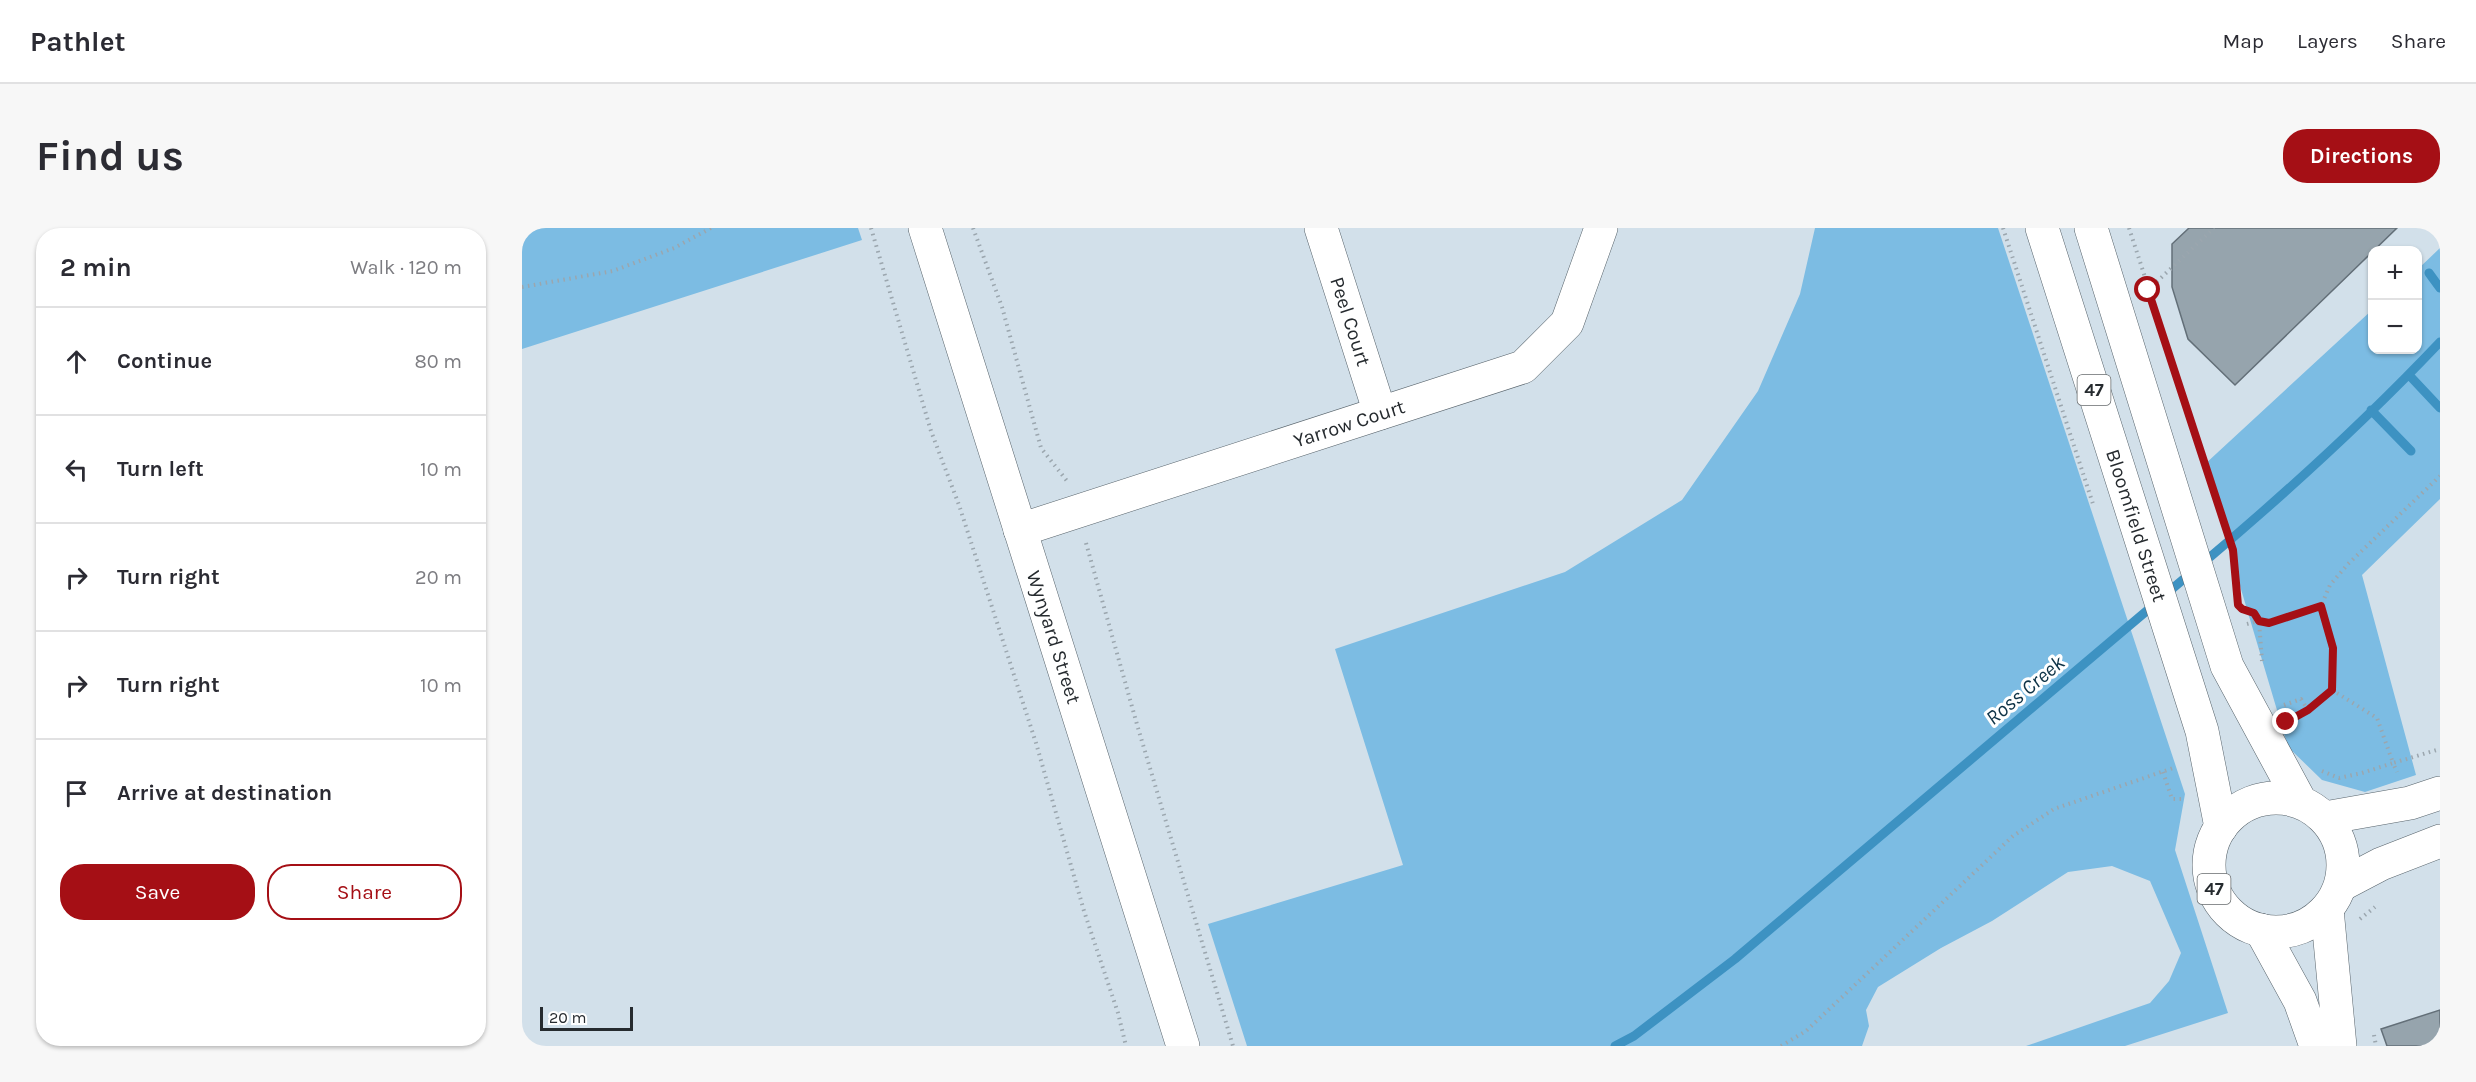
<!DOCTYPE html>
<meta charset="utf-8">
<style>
:root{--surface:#fff;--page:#f7f7f7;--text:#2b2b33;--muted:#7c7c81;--line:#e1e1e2;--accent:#a50f15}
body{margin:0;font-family:Karla,sans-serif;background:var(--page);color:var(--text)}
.controls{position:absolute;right:18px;top:18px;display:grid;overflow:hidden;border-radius:12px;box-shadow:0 2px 4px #0004}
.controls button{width:54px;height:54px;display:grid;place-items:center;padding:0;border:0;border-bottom:2px solid var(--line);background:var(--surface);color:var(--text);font:30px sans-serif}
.scale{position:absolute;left:18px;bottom:15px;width:93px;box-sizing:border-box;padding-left:6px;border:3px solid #262b2f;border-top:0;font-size:16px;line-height:21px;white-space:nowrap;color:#262b2f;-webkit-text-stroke:4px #fff;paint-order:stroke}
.stop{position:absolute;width:18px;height:18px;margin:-14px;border:4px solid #a50f15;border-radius:50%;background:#fff}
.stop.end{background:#a50f15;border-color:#fff;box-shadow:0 2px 6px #0008}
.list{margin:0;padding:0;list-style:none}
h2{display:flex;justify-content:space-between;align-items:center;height:78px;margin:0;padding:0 24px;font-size:26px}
h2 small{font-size:20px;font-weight:400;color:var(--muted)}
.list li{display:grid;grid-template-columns:39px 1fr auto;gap:18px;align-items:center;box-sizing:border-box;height:108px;padding:0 24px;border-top:2px solid var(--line)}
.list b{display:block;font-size:22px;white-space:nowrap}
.list em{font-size:20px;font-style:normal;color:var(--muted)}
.actions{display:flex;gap:12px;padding:18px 24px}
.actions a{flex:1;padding:14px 0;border:2px solid var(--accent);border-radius:24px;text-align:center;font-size:21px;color:var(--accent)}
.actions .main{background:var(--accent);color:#fff}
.icon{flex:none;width:33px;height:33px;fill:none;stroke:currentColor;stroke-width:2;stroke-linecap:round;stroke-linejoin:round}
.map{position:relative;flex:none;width:1918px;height:818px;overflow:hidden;border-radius:24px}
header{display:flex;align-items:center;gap:36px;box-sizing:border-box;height:84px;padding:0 30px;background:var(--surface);border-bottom:2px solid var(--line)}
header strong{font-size:28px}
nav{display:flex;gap:33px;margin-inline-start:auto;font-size:21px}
.intro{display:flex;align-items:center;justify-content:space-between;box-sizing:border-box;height:144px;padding:0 36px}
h1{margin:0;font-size:42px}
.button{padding:15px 27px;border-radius:24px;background:var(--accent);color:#fff;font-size:21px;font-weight:700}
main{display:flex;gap:36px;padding:0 36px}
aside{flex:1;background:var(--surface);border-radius:24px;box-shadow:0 2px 4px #0004}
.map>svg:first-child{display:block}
.green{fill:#7cbce3}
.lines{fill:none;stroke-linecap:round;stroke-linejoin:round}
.stream{stroke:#3d92c2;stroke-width:9}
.building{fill:#96a4ad;stroke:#636f78;stroke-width:1.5}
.street-casing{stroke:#58646c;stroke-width:34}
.highway-casing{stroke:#58646c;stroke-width:34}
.path{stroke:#9ba6ae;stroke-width:4;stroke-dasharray:1.5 4.5;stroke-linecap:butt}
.street{stroke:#fff;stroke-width:33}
.highway{stroke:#fff;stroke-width:33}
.route{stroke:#a50f15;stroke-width:8}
.labels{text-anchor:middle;stroke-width:6;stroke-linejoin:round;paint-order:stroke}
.shield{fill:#fff;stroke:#676b6d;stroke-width:1.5}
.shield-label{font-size:18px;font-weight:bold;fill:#262b2f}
.street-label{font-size:20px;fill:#262b2f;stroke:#fff}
.water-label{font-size:21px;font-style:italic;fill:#0e3347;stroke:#fff}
</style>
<header>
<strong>Pathlet</strong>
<nav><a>Map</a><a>Layers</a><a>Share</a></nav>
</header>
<div class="intro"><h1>Find us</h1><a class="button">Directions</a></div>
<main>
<aside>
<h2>2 min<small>Walk · 120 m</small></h2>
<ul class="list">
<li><svg class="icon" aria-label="ahead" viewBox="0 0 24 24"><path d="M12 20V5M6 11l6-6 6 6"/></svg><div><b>Continue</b></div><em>80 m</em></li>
<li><svg class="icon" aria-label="left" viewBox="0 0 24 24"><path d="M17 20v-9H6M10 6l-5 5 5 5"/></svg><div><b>Turn left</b></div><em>10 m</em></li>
<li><svg class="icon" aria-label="right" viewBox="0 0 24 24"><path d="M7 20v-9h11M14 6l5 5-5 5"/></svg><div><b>Turn right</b></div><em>20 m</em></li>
<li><svg class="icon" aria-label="right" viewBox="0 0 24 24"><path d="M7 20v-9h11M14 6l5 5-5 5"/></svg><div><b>Turn right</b></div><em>10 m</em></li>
<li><svg class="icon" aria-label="arrive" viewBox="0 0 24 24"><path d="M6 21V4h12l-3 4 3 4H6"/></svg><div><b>Arrive at destination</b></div></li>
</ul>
<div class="actions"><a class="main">Save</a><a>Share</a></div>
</aside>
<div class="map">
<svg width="1918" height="818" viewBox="0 0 1918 818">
<rect width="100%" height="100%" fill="#d2e0ea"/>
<!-- green -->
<path class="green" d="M0,0h336l4,12 -340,109z
M1293,0h183l187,566 -10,56 53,163 -103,33h-99l124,-43 19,-22 12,-28 -31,-72 -38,-15 -44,6 -76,49 -51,27 -63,39 -12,23 3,16 -7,20h-615l-39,-122 195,-59 -68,-216 230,-77 117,-72 76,-109 42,-97z
M1918,20v251l-78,76 54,200 -51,17 -43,-12 -34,-33 -84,-282 168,-155v40h46v-81z"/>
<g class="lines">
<!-- stream -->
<path class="stream" d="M1907,45l11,15
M1887,147l31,33
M1849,182l40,41
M1681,335c82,-69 163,-143 237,-221
M1644,366l26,-22
M1093,818l19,-10 101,-77 421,-356"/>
</g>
<!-- building -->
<path class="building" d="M1667,0h208l-162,157 -47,-46 -16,-52v-43z
M1918,782v36h-53l-6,-17z"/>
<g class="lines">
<defs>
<g id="street">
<path id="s1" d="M403,0l258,818"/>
<path id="s2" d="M799,0l59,185"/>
<path id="s3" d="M498,302l503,-163 44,-44 34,-95"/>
<path d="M1805,681l13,137"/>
<path d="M1739,702l39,71 16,45"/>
</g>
<g id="highway">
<path id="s4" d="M1520,0l160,503 19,96"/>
<path d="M1569,0l136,438 73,135"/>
<circle cx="1754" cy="637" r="67"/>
<path d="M1803,590l85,-15 30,-10"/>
<path d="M1819,657l40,-21 59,-23"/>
</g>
</defs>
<!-- street casing -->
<use href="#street" class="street-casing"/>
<!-- highway casing -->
<use href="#highway" class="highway-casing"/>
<!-- path -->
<path class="path" d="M349,0l60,203 28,74 77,238 48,168 34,102 8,33
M451,0l29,79 39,141 26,33
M1481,0l90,276
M1607,0l87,267 17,56 1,23
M0,59l91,-16 61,-23 37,-20
M1626,62l66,-62
M564,315l52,185 95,318
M1721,381l11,4 5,8 3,40
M1725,396l12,-3 10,2 52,-17
M1810,462l45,28 16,45 47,-14
M1762,477l17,-6 7,11
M1770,491l16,-9 24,-20 1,-41 -12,-43 9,-21 18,-21 92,-88
M1800,543l17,7 23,-5 31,-10 4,9
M1641,544l9,27h10
M1838,691l15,-12
M1852,807l2,11
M1259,818l25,-15 207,-195 41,-27 119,-41"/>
<!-- street -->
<use href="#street" class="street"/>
<!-- highway -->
<use href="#highway" class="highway"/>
</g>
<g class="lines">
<!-- route -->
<path class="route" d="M1626,62l85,260 5,55 4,4 12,4 5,8 10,2 52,-17 12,42 -1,42 -24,20 -22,12"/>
</g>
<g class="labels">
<!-- shield labels -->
<g class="shield">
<rect x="1555.5" y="147" width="33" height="30" rx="4.5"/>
<rect x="1675.5" y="646" width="33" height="30" rx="4.5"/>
</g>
<g class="shield-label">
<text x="1572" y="168">47</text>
<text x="1692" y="667">47</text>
</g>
<!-- street labels -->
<g class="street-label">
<text dy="7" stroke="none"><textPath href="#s2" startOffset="98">Peel Court</textPath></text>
<text dy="7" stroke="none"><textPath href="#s3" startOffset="346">Yarrow Court</textPath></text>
<text dy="7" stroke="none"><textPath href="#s4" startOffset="312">Bloomfield Street</textPath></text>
<text dy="7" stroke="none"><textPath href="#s1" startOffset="429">Wynyard Street</textPath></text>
</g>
<!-- water labels -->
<g class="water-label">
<text transform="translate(1503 462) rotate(-40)" y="7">Ross Creek</text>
</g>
</g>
</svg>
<div class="controls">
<button>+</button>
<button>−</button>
</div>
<div class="scale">20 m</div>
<div class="stop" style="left:1626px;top:62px"></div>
<div class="stop end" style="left:1764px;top:494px"></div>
</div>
</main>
